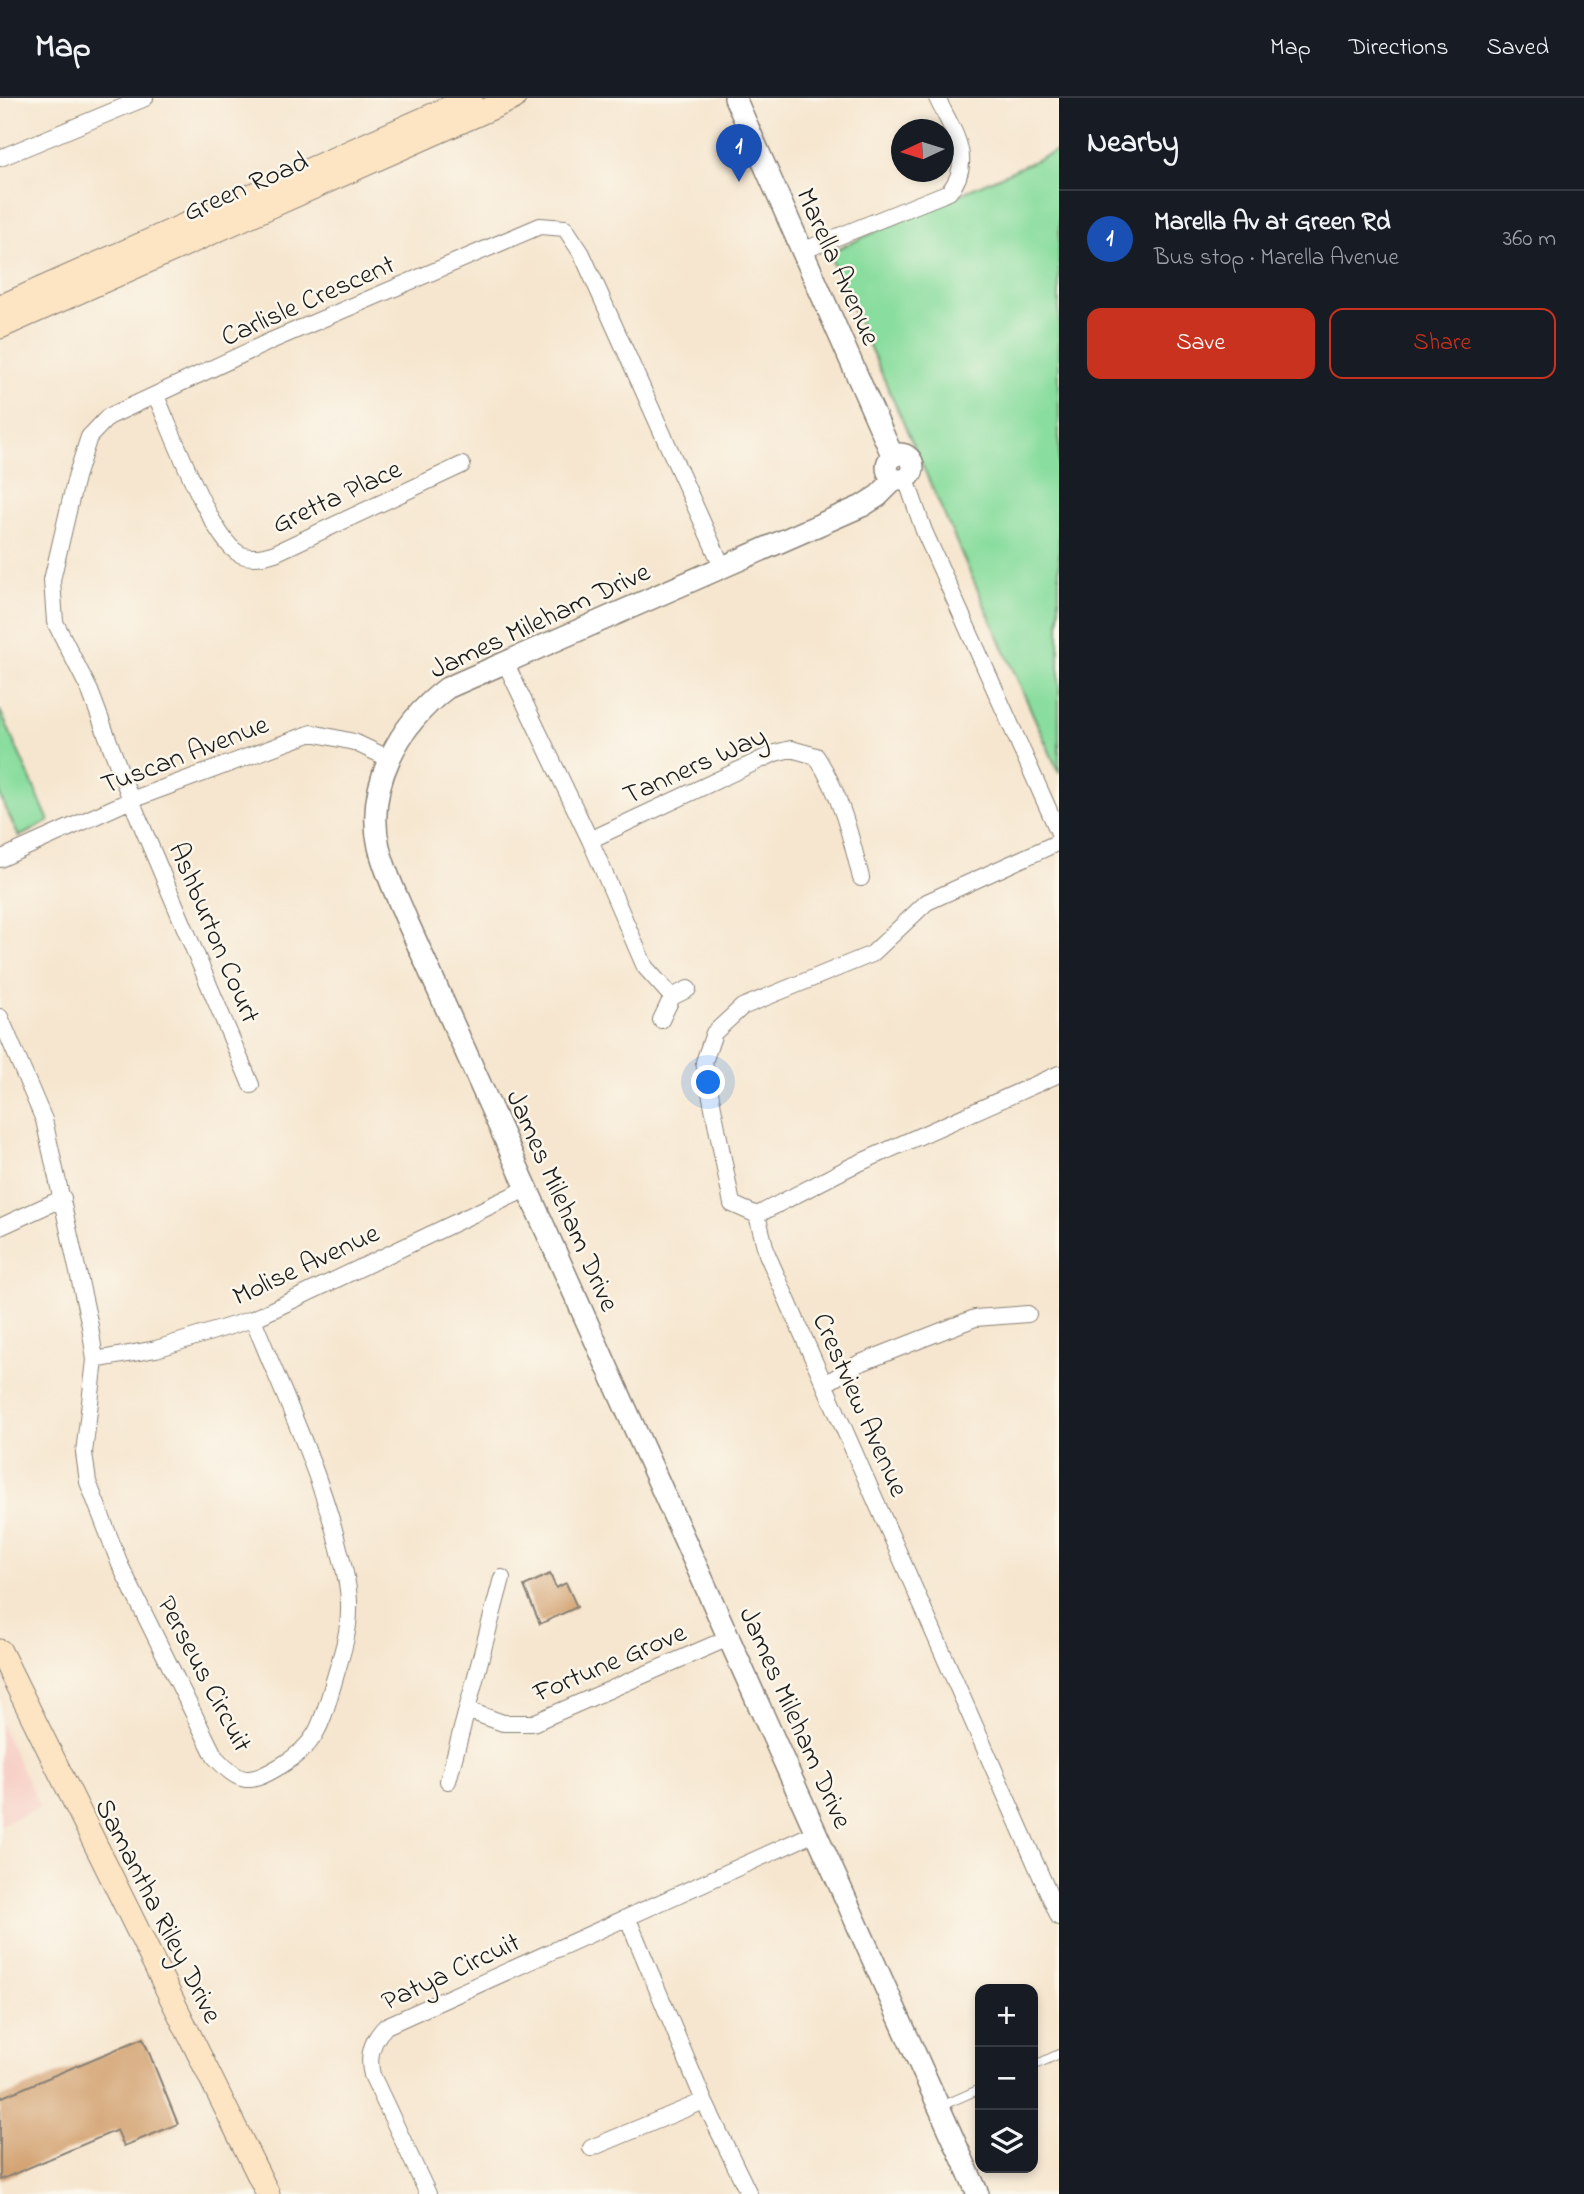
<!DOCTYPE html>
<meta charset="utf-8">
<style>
:root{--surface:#171b24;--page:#242831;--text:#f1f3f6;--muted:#9ea1a6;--line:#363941;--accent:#c8321e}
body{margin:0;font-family:"Indie Flower",sans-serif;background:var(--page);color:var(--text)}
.controls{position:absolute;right:21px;bottom:21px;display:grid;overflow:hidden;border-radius:14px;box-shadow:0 4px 10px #0003}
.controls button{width:63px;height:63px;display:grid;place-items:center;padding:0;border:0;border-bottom:2px solid var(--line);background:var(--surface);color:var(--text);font:35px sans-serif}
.compass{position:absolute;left:891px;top:21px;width:63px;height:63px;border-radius:50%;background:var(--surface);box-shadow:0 4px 10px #0003;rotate:266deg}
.you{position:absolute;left:709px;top:985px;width:24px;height:24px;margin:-18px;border:5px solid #fff;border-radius:50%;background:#1a73e8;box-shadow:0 0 0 10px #1a73e833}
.badge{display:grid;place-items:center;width:46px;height:46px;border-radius:50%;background:var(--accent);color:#fff;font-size:23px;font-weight:700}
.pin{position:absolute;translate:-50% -58px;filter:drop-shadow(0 2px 4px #0008)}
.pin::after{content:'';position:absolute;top:37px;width:24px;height:21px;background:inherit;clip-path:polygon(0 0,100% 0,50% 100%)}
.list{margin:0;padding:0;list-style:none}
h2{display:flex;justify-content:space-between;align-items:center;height:91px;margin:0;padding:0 28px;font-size:30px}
h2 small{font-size:23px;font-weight:400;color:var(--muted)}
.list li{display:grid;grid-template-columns:46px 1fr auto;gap:21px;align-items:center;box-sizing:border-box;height:98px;padding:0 28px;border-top:2px solid var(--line)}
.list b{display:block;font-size:26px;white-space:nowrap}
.list p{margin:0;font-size:23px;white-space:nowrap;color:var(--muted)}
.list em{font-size:23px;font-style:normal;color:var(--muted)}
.actions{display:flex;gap:14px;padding:21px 28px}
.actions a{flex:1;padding:16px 0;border:2px solid var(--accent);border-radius:14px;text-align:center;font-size:24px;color:var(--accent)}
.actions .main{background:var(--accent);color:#fff}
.icon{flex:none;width:38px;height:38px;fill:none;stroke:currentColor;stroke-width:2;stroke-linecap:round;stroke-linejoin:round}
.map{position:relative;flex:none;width:1059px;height:2096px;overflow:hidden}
header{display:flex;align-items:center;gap:42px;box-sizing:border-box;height:98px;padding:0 35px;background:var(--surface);border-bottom:2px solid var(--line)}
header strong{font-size:33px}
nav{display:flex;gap:38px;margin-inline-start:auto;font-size:24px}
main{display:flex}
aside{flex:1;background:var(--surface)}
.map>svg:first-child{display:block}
.built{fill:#f7d1c8}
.green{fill:#89dd9e;stroke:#527c5d;stroke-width:2}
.building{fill:#d4a474}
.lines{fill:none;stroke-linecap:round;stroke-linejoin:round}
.service-casing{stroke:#898176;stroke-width:10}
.minor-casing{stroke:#898176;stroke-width:18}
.tertiary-casing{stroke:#898176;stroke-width:24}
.secondary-casing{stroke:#898176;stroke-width:25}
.service{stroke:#fff;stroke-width:8}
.minor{stroke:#fff;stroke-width:16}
.tertiary{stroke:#fff;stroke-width:21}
.secondary{stroke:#fde5c4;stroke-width:23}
.labels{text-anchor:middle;stroke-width:5;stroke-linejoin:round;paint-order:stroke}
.street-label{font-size:28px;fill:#1c1c1c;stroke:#fbf7ec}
</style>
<header>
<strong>Map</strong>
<nav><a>Map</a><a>Directions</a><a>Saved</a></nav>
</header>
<main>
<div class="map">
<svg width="1059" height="2096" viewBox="0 0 1059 2096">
<rect width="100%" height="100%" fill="#fbf7ec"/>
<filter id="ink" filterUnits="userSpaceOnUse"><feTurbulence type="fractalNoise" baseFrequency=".0143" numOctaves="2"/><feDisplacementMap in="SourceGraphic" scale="14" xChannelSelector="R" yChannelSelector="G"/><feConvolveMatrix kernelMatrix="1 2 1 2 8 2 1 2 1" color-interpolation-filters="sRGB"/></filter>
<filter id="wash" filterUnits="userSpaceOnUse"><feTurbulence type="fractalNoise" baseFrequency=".00686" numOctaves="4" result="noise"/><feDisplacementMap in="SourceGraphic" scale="28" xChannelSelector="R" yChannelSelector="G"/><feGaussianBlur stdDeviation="1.57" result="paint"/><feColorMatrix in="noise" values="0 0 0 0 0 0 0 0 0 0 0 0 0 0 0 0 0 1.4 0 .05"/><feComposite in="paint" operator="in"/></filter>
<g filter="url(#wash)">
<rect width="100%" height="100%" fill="#f6e6cf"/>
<!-- built -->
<path class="built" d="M0,1625l40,84 -40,18z"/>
<!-- green -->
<path class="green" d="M1059,52v623l-231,-520z
M0,612l49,111 -30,16 -19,-41z"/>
<g id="blocks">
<!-- building -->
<path class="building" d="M550,1476l6,14 10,-5 11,24 -37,17 -16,-38z
M143,1940l35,86 -54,22 -7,-16 -117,50v-82z"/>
</g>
</g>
<g filter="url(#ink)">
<use href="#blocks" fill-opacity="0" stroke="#898176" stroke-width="2"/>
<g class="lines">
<defs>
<path id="service" d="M1033,1968l26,-12
M939,2009l41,-18"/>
<path id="minor" d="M0,60l145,-60
M802,153l147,-59c27,-32 3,-62 -12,-94
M156,298c15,33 55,141 82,157 11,7 25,4 37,0l187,-88
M906,381l18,52 135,302
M505,564l85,178 55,127 27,30
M590,742l185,-87 16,-4 25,7c24,36 35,81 45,122
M0,761l131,-59 181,-67 42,9 36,17
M0,919l44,103 46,206 5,34 -11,93 4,29 33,85 94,190c26,28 34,28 67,8 35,-21 39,-40 50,-77 7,-26 17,-51 17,-78 1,-24 -7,-49 -13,-73 -20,-75 -54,-146 -83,-218
M661,922l11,-23 16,-8
M1059,976l-209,93 -93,48 10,39 292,663
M251,987l-120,-285 -41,-109 -35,-69 -3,-42 24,-103 13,-40 19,-20 165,-77 267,-114 25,2 17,26 140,312
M757,1117l-25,-11 -28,-142 10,-29 28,-26 130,-53 55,-52 132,-60
M0,1129l63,-29
M95,1262l61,-11 97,-30 275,-131
M825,1286l33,-20 117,-46 53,-4
M467,1612l36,13h30l198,-86
M448,1683l54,-203
M628,1821l76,182 45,93
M591,2050l113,-47
M428,2096l-56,-119c-5,-19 0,-35 14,-49l431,-194"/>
<path id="tertiary" d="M735,0l158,359
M887 369a13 13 0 1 1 26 0a13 13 0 1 1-26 0Z
M895,381l-17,17 -16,10 -415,182c-48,36 -82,98 -68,159 6,26 19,51 29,76l570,1271"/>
<path id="secondary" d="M0,209l471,-209
M0,229l514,-229
M0,1553l268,543"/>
</defs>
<!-- service casing -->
<use href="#service" class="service-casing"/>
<!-- minor casing -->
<use href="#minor" class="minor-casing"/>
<!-- tertiary casing -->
<use href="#tertiary" class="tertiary-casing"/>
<!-- secondary casing -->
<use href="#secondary" class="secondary-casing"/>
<!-- service -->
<use href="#service" class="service"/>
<!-- minor -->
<use href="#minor" class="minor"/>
<!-- tertiary -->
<use href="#tertiary" class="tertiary"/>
<!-- secondary -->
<use href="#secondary" class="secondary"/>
</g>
</g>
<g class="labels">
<!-- street labels -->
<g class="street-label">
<text transform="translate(245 87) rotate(-24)" y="10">Green Road</text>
<text transform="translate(840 168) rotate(66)" y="10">Marella Avenue</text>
<text transform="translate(307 201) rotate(-24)" y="10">Carlisle Crescent</text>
<text transform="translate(336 397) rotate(-25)" y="10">Gretta Place</text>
<text transform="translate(539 521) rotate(-25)" y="10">James Mileham Drive</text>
<text transform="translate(184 655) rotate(-21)" y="10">Tuscan Avenue</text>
<text transform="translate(694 666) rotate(-24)" y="10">Tanners Way</text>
<text transform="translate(216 834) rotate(67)" y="10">Ashburton Court</text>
<text transform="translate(564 1102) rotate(66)" y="10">James Mileham Drive</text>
<text transform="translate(305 1165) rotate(-25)" y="10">Molise Avenue</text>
<text transform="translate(862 1306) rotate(66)" y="10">Crestview Avenue</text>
<text transform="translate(609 1563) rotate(-23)" y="10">Fortune Grove</text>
<text transform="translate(206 1575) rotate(62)" y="10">Perseus Circuit</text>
<text transform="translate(797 1619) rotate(66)" y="10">James Mileham Drive</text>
<text transform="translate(160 1812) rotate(63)" y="10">Samantha Riley Drive</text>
<text transform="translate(450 1872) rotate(-25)" y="10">Patya Circuit</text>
</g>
</g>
</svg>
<div class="controls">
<button>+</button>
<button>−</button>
<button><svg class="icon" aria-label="layers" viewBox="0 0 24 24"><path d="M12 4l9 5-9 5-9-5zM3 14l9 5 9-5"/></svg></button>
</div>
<svg class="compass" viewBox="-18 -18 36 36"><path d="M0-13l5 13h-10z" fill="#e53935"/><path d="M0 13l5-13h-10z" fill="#9ea1a6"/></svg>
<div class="you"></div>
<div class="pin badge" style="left:739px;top:84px;background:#1a4fb4">1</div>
</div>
<aside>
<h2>Nearby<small></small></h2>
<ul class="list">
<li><span class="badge" style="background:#1a4fb4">1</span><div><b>Marella Av at Green Rd</b><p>Bus stop · Marella Avenue</p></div><em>360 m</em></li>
</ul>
<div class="actions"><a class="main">Save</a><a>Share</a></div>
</aside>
</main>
